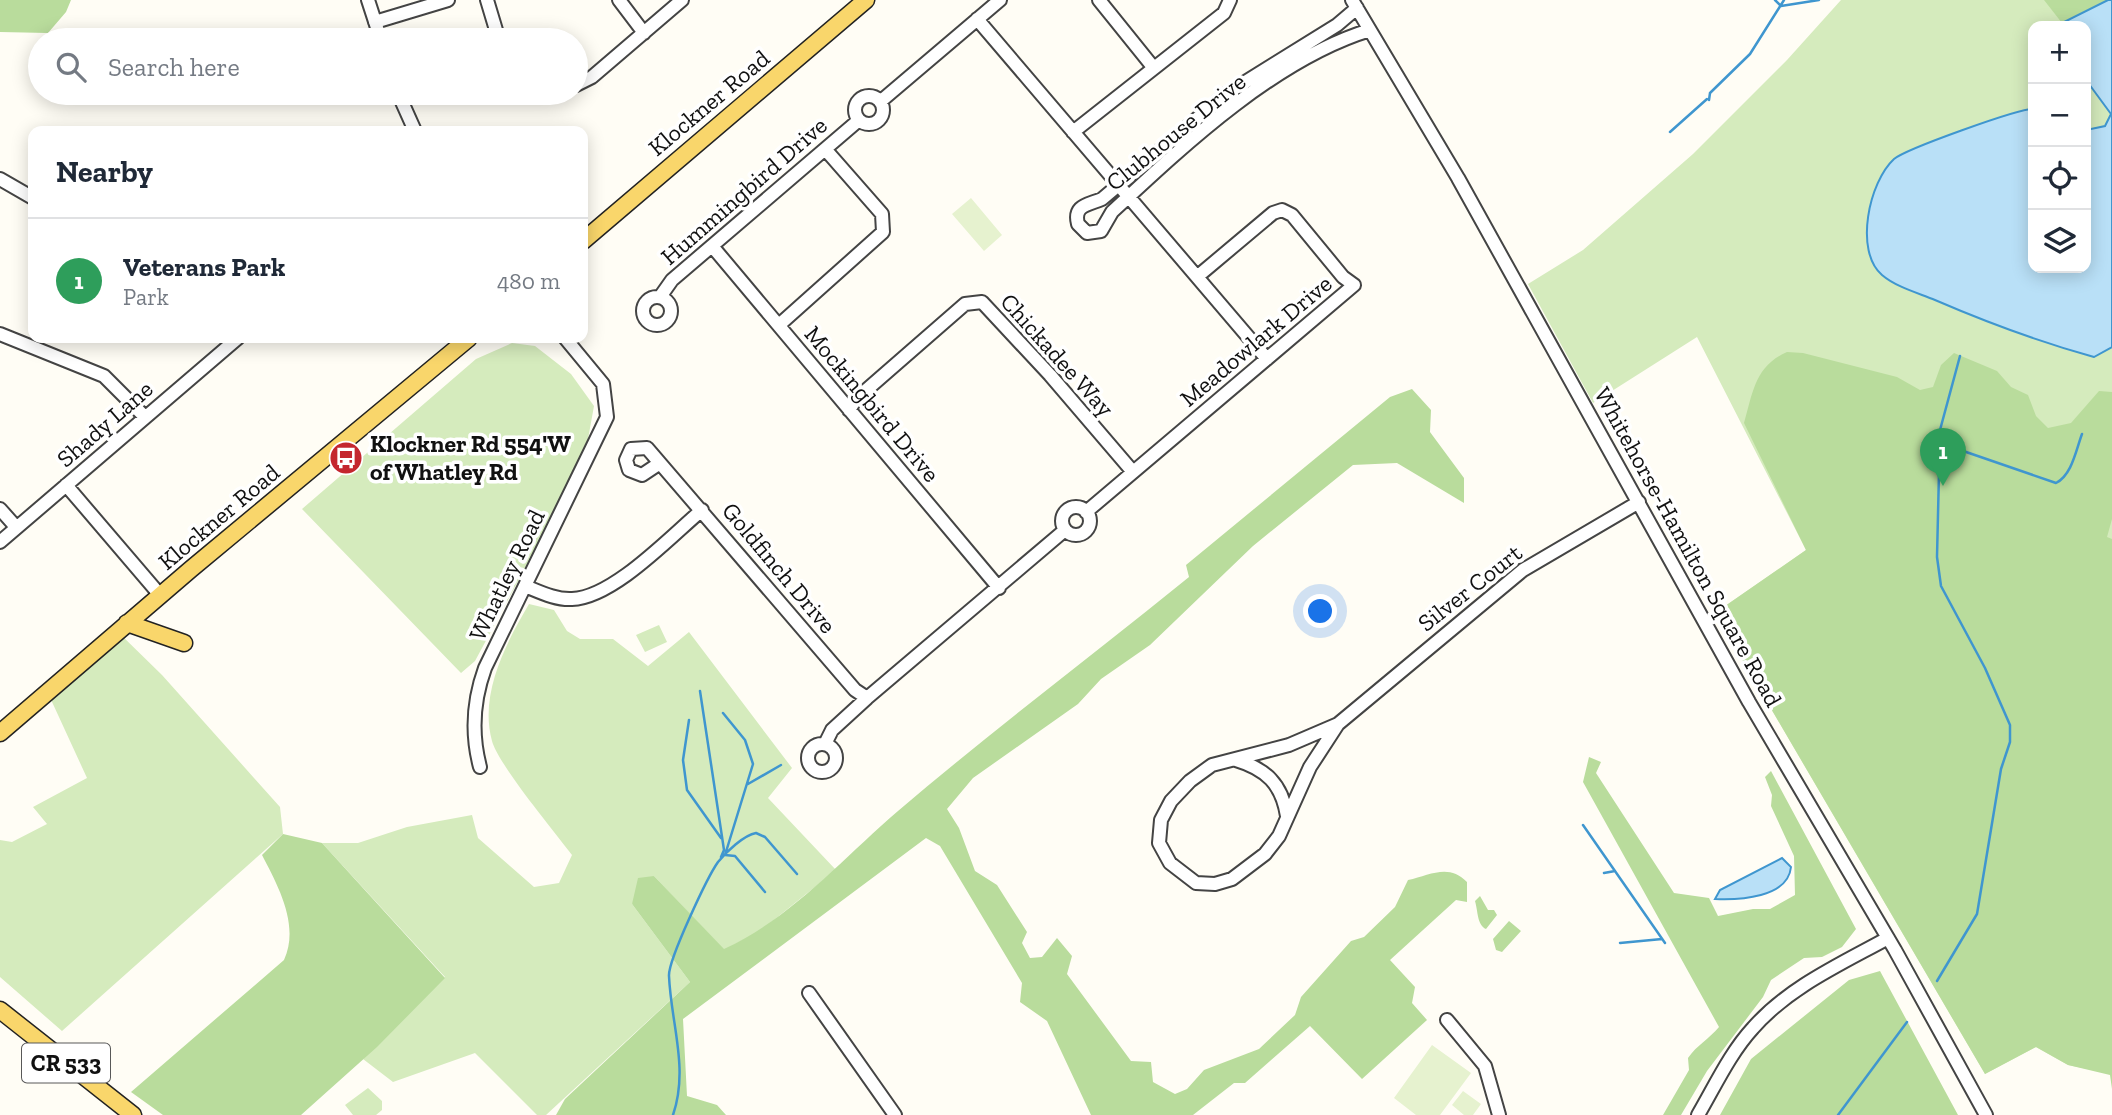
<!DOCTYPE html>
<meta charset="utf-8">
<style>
:root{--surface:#fff;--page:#f6f6f7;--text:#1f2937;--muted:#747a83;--line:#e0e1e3;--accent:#c4262e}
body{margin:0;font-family:"Zilla Slab",serif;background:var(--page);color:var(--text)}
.controls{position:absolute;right:21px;top:21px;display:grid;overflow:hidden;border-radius:14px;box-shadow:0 4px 18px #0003}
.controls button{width:63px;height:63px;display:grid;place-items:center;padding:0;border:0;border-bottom:2px solid var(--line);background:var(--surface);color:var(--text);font:35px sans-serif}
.you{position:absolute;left:1321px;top:612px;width:24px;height:24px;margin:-18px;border:5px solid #fff;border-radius:50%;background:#1a73e8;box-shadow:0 0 0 10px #1a73e833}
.badge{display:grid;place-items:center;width:46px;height:46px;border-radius:50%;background:var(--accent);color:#fff;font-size:23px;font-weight:700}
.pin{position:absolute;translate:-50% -58px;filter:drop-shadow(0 2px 4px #0008)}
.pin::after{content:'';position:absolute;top:37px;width:24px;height:21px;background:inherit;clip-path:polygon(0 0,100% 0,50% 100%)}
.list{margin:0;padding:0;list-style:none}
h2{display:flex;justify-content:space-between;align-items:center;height:91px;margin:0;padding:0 28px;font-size:30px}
h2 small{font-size:23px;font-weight:400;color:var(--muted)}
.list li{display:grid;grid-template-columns:46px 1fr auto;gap:21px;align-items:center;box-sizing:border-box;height:126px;padding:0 28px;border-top:2px solid var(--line)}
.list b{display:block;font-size:26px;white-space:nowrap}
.list p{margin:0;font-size:23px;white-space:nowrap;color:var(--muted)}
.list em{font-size:23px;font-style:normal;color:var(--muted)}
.icon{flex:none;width:38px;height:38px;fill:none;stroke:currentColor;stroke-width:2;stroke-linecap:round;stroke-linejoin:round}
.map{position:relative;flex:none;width:2112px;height:1115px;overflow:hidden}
.search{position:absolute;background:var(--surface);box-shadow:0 4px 18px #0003;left:28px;top:28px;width:560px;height:77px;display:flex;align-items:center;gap:18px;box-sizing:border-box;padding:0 24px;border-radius:38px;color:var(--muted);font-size:26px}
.panel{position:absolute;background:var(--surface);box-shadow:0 4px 18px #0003;left:28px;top:126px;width:560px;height:217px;border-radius:14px}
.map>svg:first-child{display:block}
.green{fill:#d5ebbd;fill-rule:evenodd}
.forest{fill:#b9dc9c}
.pitch{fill:#e6f2cf}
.water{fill:#b9e0f7;stroke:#3f96cf;stroke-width:2}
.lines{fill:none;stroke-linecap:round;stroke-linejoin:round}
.stream{stroke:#3f96cf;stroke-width:2.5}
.minor-casing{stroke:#444;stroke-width:16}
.major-casing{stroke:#222;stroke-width:19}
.minor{stroke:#fff;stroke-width:12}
.major{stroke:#f9d66b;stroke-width:16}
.labels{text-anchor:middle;stroke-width:7;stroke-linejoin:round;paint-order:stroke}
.shield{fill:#fff;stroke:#585858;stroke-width:2}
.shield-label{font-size:23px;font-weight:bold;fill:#111}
.street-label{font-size:24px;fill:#111;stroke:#fff}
.poi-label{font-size:24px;font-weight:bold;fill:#111;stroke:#fff;text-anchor:start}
</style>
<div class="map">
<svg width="2112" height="1115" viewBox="0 0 2112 1115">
<rect width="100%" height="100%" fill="#fffdf5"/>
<!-- green -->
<path class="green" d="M1841,0h271v1074l-44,-9 -32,-18 -51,27 -270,-461 91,-63 -109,-213 -104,66 -65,-119 55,-34 110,-96 94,-94zM2033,26h53v242h-53z
M512,343l23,3 36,28 23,32 -6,33 -49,103 -64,119 -14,12 -159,-164 174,-150z
M529,604l25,6 13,21 13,8h33l35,27 41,-34 103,136 -24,30 68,72 -76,61 -36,19 -70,-74 -22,28 58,78 -144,133h-9l-62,-62 -82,29 -30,-23 82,-82 -123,-134h36l49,-16 65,-12 6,23 56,49 25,-4 13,-28c-18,-24 -74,-91 -80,-114 -13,-47 14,-98 37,-137z
M659,625l8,17 -22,10 -9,-17z
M117,631l45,44 118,132 3,27 -221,197 -62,-54v-137l12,2 35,-18 -14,-17 54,-29 -40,-87z
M368,1088l14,13v9l-6,5h-23l-8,-10z"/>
<!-- forest -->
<path class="forest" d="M0,0h71l-5,12 -18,21 -48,-1z
M2044,0h64l-46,23z
M1787,352l16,1 94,24 23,13 13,-3 8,-22 13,-12 43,18 14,16 17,8 8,21 12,12 23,-5 28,-32 13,1v127l-5,18 5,2v550l-2,-14 -42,-10 -32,-18 -51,27 -270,-461 91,-63 -62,-127c9,-31 11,-57 43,-71z
M1412,389l19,21 -1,22 34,46v25l-67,-40 -44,2 -100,81 -103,99 -49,34 -23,25 -105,74 -26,31 12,19 16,43 22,14 30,47 -5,11 8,15 12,-1 15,-19 15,18 -5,18 64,87 20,1 2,20 22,12 12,-5 17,-19 55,-21 36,-34 6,-18 50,-56 13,-4 31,-30 13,-27c22,-5 41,-17 59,2v20l-11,-2 -66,60 25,27 -3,16 15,17 -65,59 -52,-53 -65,57h-11l-41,32h-102l-44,-94 -27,-19 2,-19 -82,-137 -14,-8 -243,181 4,77 30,9 9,10h-170l9,-16 125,-117 -58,-78 6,-26 16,-2 70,73c69,-32 118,-90 174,-138 95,-81 195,-156 291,-234l-3,-12 204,-168z
M1589,757l12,5 -5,11 78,120 35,5 9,18 35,-7h17l25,-14 -1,-39 -23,-50 1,-11 -7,-18 6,-6 85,158 -14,18 -20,10 -18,1 -33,22 -8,17 -56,74 -26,44h-18l26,-45 -1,-12c9,-13 21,-19 31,-31l-136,-245z
M283,834l39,9 123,135 -68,69 -76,68h-138l-32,-23 153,-132c16,-35 -6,-74 -22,-105z
M1480,896l8,14h6l3,5 -11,14c-9,-4 -8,-18 -11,-28z
M1509,921l12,10 -19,21 -6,-2 -3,-11z
M1880,971l78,144h-238l31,-56 98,-79z"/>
<!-- pitch -->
<path class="pitch" d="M971,198l31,37 -18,16 -32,-37z
M1432,1045l39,28 -31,42h-24l-22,-17z
M1463,1091l18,13 -8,11h-9l-12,-10z"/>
<!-- water -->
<path class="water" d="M2108,0h4v347l-18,10c-54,-15 -108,-35 -159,-57 -17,-7 -39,-13 -53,-25 -28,-24 -13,-93 12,-116 12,-10 123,-50 139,-50v159h53v-138l19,-4 6,-12 -25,-34v-54h-26l2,-3z
M1782,858l9,9c-3,31 -52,33 -76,32l5,-9z"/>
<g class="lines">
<!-- stream -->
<path class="stream" d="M1775,0l6,6 38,-6
M1709,100l1,-7 40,-39 34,-54
M1670,132l37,-33
M1940,443l116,40c16,-8 20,-33 26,-49
M700,691l24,159 -3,7
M723,713l22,27 8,24 -28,91 10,1 30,36
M689,720l-6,40 4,30 34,48
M748,784l33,-19
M1583,825l82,118
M1604,873l11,-2
M1620,943l42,-4
M1937,981l40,-67 24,-145 9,-27v-17l-25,-57 -44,-82 -4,-29 3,-127 20,-74
M673,1115c16,-47 -2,-91 -4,-139 -1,-16 39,-100 49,-114 8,-10 26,-27 38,-29l9,4 32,37
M1838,1115l69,-93"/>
<defs>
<path id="minor" d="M368,0l13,40
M487,0l12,40
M619,0l25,33
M1099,0l54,67
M1352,0l106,178 291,524 146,248 91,165
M1357,8l-20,17 -111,69 -124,105c-14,6 -29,6 -24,25l9,9 14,-2 11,-19c72,-67 163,-153 258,-182
M977,19l290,340
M375,22l73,-22
M576,85l16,-8 90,-77
M398,93l17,38
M855 110a14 14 0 1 1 28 0a14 14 0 1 1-28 0Z
M881,101l119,-101
M1073,132l151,-119 6,-13
M0,179l33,19
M712,246l287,342
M643 311a14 14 0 1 1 28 0a14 14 0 1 1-28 0Z
M660,297l12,-17 187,-160
M779,325l104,-93 -1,-18 -57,-65
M0,334l104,42 41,41
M849,410l7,-11 109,-95 17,-2 68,73 83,97
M660,463l-18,12 -13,-5 -3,-10 5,-11 16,-1 208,242 12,8
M66,485l94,110
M1062 521a14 14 0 1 1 28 0a14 14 0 1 1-28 0Z
M0,509l16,18
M1086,512l268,-227 -11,-8 -51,-62 -10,-5 -9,3 -75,63
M0,542l238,-204
M525,586c15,6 31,14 47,13 41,-1 99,-63 130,-89
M1338,724l-28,43 -31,69 -14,18 -33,25 -17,5 -19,-1 -26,-20 -11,-20 2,-23 10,-19 19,-20 22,-16 77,-20 49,-21 185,-154 116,-68
M825,744l7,-14 35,-32 198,-168
M808 758a14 14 0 1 1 28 0a14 14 0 1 1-28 0Z
M1236,760c30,9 46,24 51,56
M480,767c-9,-34 -7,-66 5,-99l122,-251 -4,-33 -38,-46
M809,993l86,122
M1447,1020l38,46 14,49
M1698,1115c17,-29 32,-62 55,-87 36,-41 88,-64 135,-90"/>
<path id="major" d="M583,241l283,-241
M127,623l57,20
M0,733l191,-164 278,-231
M0,1010l133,105"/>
</defs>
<!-- minor casing -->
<use href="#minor" class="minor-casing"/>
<!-- major casing -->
<use href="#major" class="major-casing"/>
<!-- minor -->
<use href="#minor" class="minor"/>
<!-- major -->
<use href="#major" class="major"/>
</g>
<!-- icons -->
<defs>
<symbol id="bus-disc" viewBox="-11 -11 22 22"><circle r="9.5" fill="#c4262e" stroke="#fff"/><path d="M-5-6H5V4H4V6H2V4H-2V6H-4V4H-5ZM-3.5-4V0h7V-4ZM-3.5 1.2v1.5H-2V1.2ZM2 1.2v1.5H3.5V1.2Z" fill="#fff"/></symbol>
</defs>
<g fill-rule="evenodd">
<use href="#bus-disc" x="327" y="439" width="38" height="38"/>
</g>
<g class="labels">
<!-- shield labels -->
<rect class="shield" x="22" y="1043.5" width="88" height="39" rx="5"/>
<g class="shield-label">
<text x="66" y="1071">CR 533</text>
</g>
<!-- street labels -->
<g class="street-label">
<text transform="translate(709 103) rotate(-40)" y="8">Klockner Road</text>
<text transform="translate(1176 132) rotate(-39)" y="8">Clubhouse Drive</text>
<text transform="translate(744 191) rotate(-41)" y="8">Hummingbird Drive</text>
<text transform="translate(1256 341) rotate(-40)" y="8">Meadowlark Drive</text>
<text transform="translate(1057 355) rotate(48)" y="8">Chickadee Way</text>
<text transform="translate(872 404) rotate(50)" y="8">Mockingbird Drive</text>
<text transform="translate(105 424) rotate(-41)" y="8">Shady Lane</text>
<text transform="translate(219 517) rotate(-40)" y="8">Klockner Road</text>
<text transform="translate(1688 547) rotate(61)" y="8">Whitehorse-Hamilton Square Road</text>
<text transform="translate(779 568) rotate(50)" y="8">Goldfinch Drive</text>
<text transform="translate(507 575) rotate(-64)" y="8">Whatley Road</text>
<text transform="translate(1470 588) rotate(-38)" y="8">Silver Court</text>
</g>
<!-- poi labels -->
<g class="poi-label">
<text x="370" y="452">Klockner Rd 554'W<tspan x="370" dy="28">of Whatley Rd</tspan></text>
</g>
</g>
</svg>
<div class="controls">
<button>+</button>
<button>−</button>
<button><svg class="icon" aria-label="locate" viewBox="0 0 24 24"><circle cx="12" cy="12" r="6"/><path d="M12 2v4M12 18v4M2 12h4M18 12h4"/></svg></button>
<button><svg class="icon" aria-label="layers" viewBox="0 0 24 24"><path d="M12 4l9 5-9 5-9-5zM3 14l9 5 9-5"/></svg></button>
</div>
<div class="you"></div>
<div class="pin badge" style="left:1943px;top:486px;background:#2e9e5b">1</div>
<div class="search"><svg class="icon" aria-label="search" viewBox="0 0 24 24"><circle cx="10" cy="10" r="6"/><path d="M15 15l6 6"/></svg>Search here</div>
<section class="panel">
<h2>Nearby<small></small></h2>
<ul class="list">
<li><span class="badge" style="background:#2e9e5b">1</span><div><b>Veterans Park</b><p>Park</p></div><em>480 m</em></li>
</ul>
</section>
</div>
